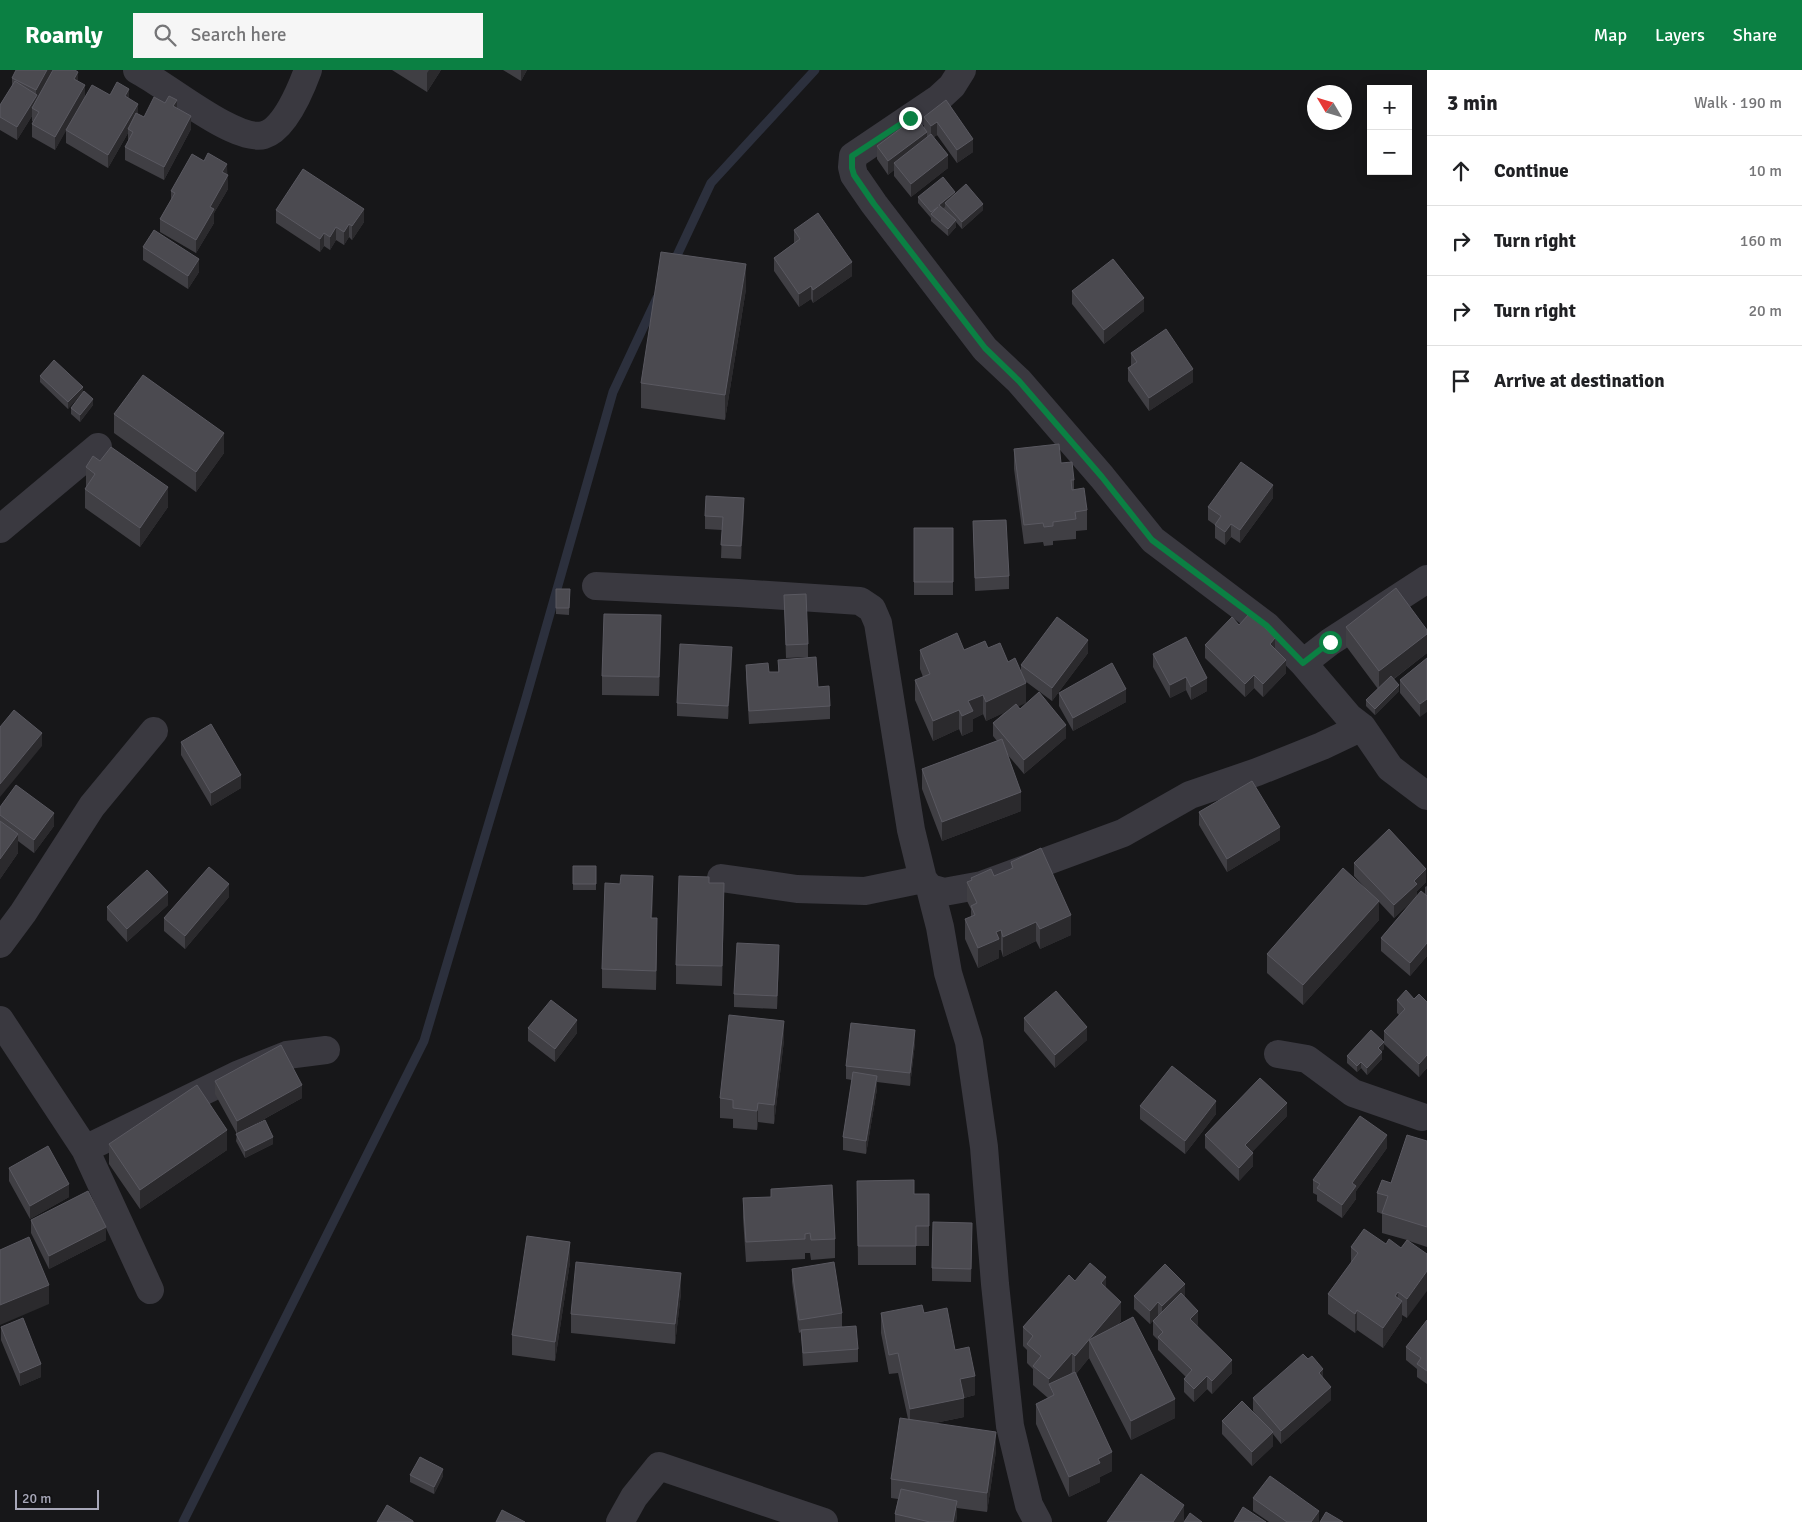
<!DOCTYPE html>
<meta charset="utf-8">
<style>
:root{--surface:#fff;--page:#f6f6f6;--text:#202124;--muted:#757577;--line:#e0e0e0;--accent:#0b8043}
body{margin:0;font-family:Signika,sans-serif;background:var(--page);color:var(--text)}
.controls{position:absolute;right:15px;top:15px;display:grid;overflow:hidden;border-radius:0px;box-shadow:0 2px 12px #0003}
.controls button{width:45px;height:45px;display:grid;place-items:center;padding:0;border:0;border-bottom:1px solid var(--line);background:var(--surface);color:var(--text);font:25px sans-serif}
.compass{position:absolute;left:1307px;top:15px;width:45px;height:45px;border-radius:50%;background:var(--surface);box-shadow:0 2px 12px #0003;rotate:308deg}
.scale{position:absolute;left:15px;bottom:12px;width:84px;box-sizing:border-box;padding-left:5px;border:2px solid #a8a8b9;border-top:0;font-size:14px;line-height:18px;white-space:nowrap;color:#a8a8b9;-webkit-text-stroke:4px #121214;paint-order:stroke}
.stop{position:absolute;width:15px;height:15px;margin:-11px;border:4px solid #0b8043;border-radius:50%;background:#fff}
.stop.end{background:#0b8043;border-color:#fff;box-shadow:0 1px 5px #0008}
.list{margin:0;padding:0;list-style:none}
h2{display:flex;justify-content:space-between;align-items:center;height:65px;margin:0;padding:0 20px;font-size:21px}
h2 small{font-size:16px;font-weight:400;color:var(--muted)}
.list li{display:grid;grid-template-columns:32px 1fr auto;gap:15px;align-items:center;box-sizing:border-box;height:70px;padding:0 20px;border-top:1px solid var(--line)}
.list b{display:block;font-size:19px;white-space:nowrap}
.list em{font-size:16px;font-style:normal;color:var(--muted)}
.icon{flex:none;width:28px;height:28px;fill:none;stroke:currentColor;stroke-width:2;stroke-linecap:round;stroke-linejoin:round}
.map{position:relative;flex:none;width:1427px;height:1452px;overflow:hidden}
header{display:flex;align-items:center;gap:30px;box-sizing:border-box;height:70px;padding:0 25px;background:var(--accent);color:#fff}
header strong{font-size:24px}
nav{display:flex;gap:28px;margin-inline-start:auto;font-size:18px}
.search{width:350px;height:45px;background:var(--page);display:flex;align-items:center;gap:12px;box-sizing:border-box;padding:0 18px;border-radius:0px;color:var(--muted);font-size:19px}
main{display:flex}
aside{flex:1;background:var(--surface)}
.map>svg:first-child{display:block}
.lines{fill:none;stroke-linecap:round;stroke-linejoin:round}
.stream{stroke:#2c303d;stroke-width:9}
.street{stroke:#3a3940;stroke-width:28}
.wall{fill:#403f44}
.shaded-wall{fill:#2b2a2d}
.building{fill:#4b4a50;stroke:#5a5961}
.route{stroke:#0b8043;stroke-width:6}
</style>
<header>
<strong>Roamly</strong>
<div class="search"><svg class="icon" aria-label="search" viewBox="0 0 24 24"><circle cx="10" cy="10" r="6"/><path d="M15 15l6 6"/></svg>Search here</div>
<nav><a>Map</a><a>Layers</a><a>Share</a></nav>
</header>
<main>
<div class="map">
<svg width="1427" height="1452" viewBox="0 0 1427 1452">
<rect width="100%" height="100%" fill="#171719"/>
<g class="lines">
<!-- stream -->
<path class="stream" d="M673,194l38,-81 104,-113
M183,1452l241,-481 102,-343 87,-306 44,-94"/>
<!-- street -->
<path class="street" d="M137,0c28,14 98,73 127,65 21,-6 37,-46 44,-65
M962,0l-10,16 -13,12 -86,58 -1,11 2,8 20,29 111,145 34,32 83,96 51,63 114,86 36,37 27,-21 97,-63
M0,459l98,-82
M596,516l142,7 122,8 12,8 6,14 33,207 12,49 7,9 14,4 38,-7 141,-52 67,-38 67,-23 65,-26 40,-19
M1303,593l46,54 13,10 28,41 37,28
M721,808l76,11 68,2 58,-12
M930,818l10,39 8,46 21,69 15,105 11,137 15,142 19,79 9,17
M0,874l23,-31 69,-107 62,-75
M0,950l85,129 65,141
M1278,984l29,5 46,34 69,24
M85,1079l152,-74 50,-20 39,-5
M620,1452l14,-25 25,-31 165,56"/>
</g>
<!-- wall -->
<path class="wall" d="M392,0h49l-14,22z
M503,0h24l-6,11z
M12,8l66,4 7,16 25,-3 19,4 9,15 6,3 21,-14 12,5 14,21 -27,51 -39,-20v-13l3,-6v-8l-20,35 -42,-25v-13l-11,20 -23,-13v-13l1,-2 -1,-1v-5l-15,24 -17,-10v-25l12,-19z
M946,30l27,52 -16,11 -20,-28 -3,2 14,31 -37,29 -17,-21v-6l-6,5 -11,-16v-13l47,-18v-11z
M227,105l1,14 -14,24v10l-18,30 -36,-21v-13l11,-19v-9z
M955,124l28,16 -21,19 -6,-7v5l-8,9 -17,-15v-3l-13,-15v-6z
M276,140l88,12 -12,18 -3,-3 -5,8 -8,-5 -6,10 -6,-4 -4,6 -44,-29z
M794,160l58,46 -39,27 -2,-4 -12,8 -25,-36v-13l20,-15z
M143,177l56,25 -11,17 -45,-29z
M746,219l-21,131 -84,-12v-25z
M1072,221l72,20 -40,33 -32,-40z
M1131,283l62,29 -44,29 -21,-30v-13l3,-2z
M40,306l43,11 -15,22 -28,-27z
M93,335l-13,17 -9,-8v-6z
M114,344l110,39 -28,39 -82,-59z
M1014,379l47,14 13,17v10l13,20v20l-11,1v8l-23,2v4l-9,1 -1,-4 -19,2 -10,-75z
M86,397l82,40 -28,40 -55,-39v-19l1,-2z
M1273,428l-33,45 -9,-6 -6,8 -10,-7v-13l-7,-5v-13z
M744,441l-3,48 -20,-1 1,-28 -17,-1v-13z
M973,451l36,55v13l-34,2z
M914,458h39v67h-39z
M556,519h14l-1,26 -13,-1z
M784,525l24,49v13l-22,1z
M1239,555l36,25 11,23 -23,24 -9,-9 -9,9 -40,-39v-13z
M1346,557l81,3v23l-33,26 5,12 -24,24 -9,-9v-6l12,-11 -32,-43z
M661,564l-2,62 -57,-1v-19z
M988,578l20,14 13,10v-7l67,-12 -36,48 -27,-20 -7,26 2,2 46,29 -42,36 -17,-20 14,57 -79,30 -20,-52v-20l75,-28 -4,-5v-13l12,-11 -19,9 -3,-7 -10,5v12l-11,5 -3,-7 -26,12 -18,-41v-20l8,-3 -3,-8v-19h44z
M1153,584l54,37 -16,9 -5,-10 -16,8 -17,-31z
M1427,588l-7,59 -20,-24v-13z
M732,590l-4,59 -51,-3v-13z
M778,590l40,27 12,19v13l-81,5 -3,-46v-13l23,7h9z
M1059,623l67,9 -53,29 -14,-25z
M181,672l60,46 -30,18 -30,-51z
M0,737l54,19 -20,27 -16,-12v12l-18,26z
M1199,742l81,28 -53,32 -28,-47z
M1011,792l60,73 -31,14 -4,-8 -33,16 -2,-7h-2v8l-21,10 -13,-29v-20l6,-2v-8l-4,-8v-19l4,-2v-2l23,-2 17,-7z
M1354,793l72,19 -9,9v5l8,-2v-7l2,-1v70l-17,20 -29,-25v-13l32,-38 -19,18 -15,-16v18l-76,85 -36,-32v-19l102,-62 -15,-16z
M573,796h23v24h-23z
M709,813l15,19 -2,84 -46,-2v-19z
M653,825l-1,23 5,20 -1,52 -54,-2v-19z
M229,827l-44,52 -21,-18v-13z
M168,835l-41,37 -20,-22v-13z
M779,888l-2,51 -43,-2v-13z
M1414,929l13,3v66l-8,9 -35,-33v-13l15,-16 -2,-2v-13z
M1024,948l63,22 -32,28 -31,-37z
M528,958l49,5 -22,29 -27,-21z
M784,970l-10,84 -16,-2 -1,8 -24,-2v-9l-13,-1v-20z
M915,973l-5,43 -33,-4v7l-11,65 -23,-4v-13l9,-57 -6,-1v-13z
M1384,979l-3,2 1,8 -15,16 -6,-7 -4,4 -10,-9v-7z
M215,1011l87,17 -61,34 32,12 -28,14 -9,-17 1,-7 -22,-40z
M1140,1036l76,8 -31,40 -45,-35z
M1287,1046l-35,36 1,14 -14,15 -34,-33v-13z
M1427,1071v106l-18,-6 -2,77 -5,-3v5l-19,28 -26,-18 -2,3 -27,-19v-20l23,-31v-16l35,-3 15,4 6,-8 -25,-7v-19l-5,-2v-19l14,-10z
M109,1074l118,6 -87,59 -31,-45z
M1387,1078l-31,43v8l-14,19 -25,-17v-6l-4,-2v-13z
M9,1098l60,29 -39,22 -21,-38z
M857,1111l57,13h15v52h-13v19h-58z
M743,1128l92,41v19l-24,2 -1,-7h-5v6l-59,3 -3,-44z
M31,1150l75,20 -57,29 -18,-36z
M972,1167l-1,45 -39,-1v-13z
M570,1192l-15,99 -43,-6v-20z
M792,1199l50,44v13l16,23v13l-55,4 -2,-34 -2,1 -7,-51z
M1075,1211l31,7 15,33 -3,4 57,93 -44,22 -42,-82 -13,16 36,97 -12,6v5l-31,15 -33,-73v-20l12,-6 -15,-13v-16l-6,-6v-13l-4,-4v-19z
M681,1223l-6,51 -104,-11v-19z
M1134,1226l51,1 13,27 -1,1 35,48 -20,21 -5,-5 -13,13 -10,-10v-13l2,-2 -28,-27v-10l-5,-5v-14l6,-5 -1,-1 -8,9 -16,-15z
M881,1243l74,37 20,45 -11,3v19l-29,6 61,28 -9,61 -30,-4v7l-1,7h-61v-8l3,-15 -7,-1v-19l17,-60 -10,-46 -9,1 -8,-41z
M1427,1250v64l-10,-7v-8l-11,-9v-13z
M1,1257l40,50 -21,9 -19,-46z
M1323,1308l8,22 -50,44 -8,-10v12l-21,20 -30,-32v-13l36,-4 -5,-6v-13z
M410,1405l33,1 -9,18 -24,-12z
M1253,1428l66,24h-50l-16,-11z"/>
<!-- shaded-wall -->
<path class="shaded-wall" d="M47,0h7l-22,38v8l-15,24v-13l19,-31v-6z
M429,0h12l-14,22v-19z
M521,0h6l-6,11z
M78,2v13l-4,-6z
M85,15v13l-30,52v-13z
M129,19v13l-4,-6z
M177,30v13l-4,-7z
M138,34v13l-10,12v4l-20,35v-13z
M191,46v13l-27,51v-13z
M937,52v13l-6,4v-13z
M927,62v13l-33,18v7l-6,5v-14z
M973,69v13l-16,11v-13z
M948,85v13l-37,29v-13z
M227,94l1,25 -14,24v10l-18,30v-13l14,-33 12,-35z
M955,122v7l-10,4v4l-6,4v-6z
M983,134v6l-21,19v-7z
M364,139v13l-12,18v-14z
M956,150v7l-8,9v-7z
M349,154v13l-5,8v-13z
M336,157v13l-6,10v-13z
M324,163v13l-4,6v-13z
M199,189v13l-11,17v-13z
M852,192v14l-39,27v-13z
M746,194v25l-21,131v-25z
M811,216v13l-12,8v-13z
M1144,228v13l-40,33v-14z
M1193,299v13l-44,29v-13z
M83,317v6l-15,16v-7z
M93,329v6l-13,17v-7z
M224,363v20l-28,39v-20z
M1273,415v13l-33,45v-13z
M168,417v20l-28,40v-19z
M744,428v13l-3,48v-13z
M1231,454v13l-6,8v-13z
M661,545v19l-2,62v-19z
M1427,564v19l-48,37v-19z
M1275,568v13l-5,-7z
M1088,570v13l-36,48v-13z
M732,577v13l-4,59v-13z
M1286,590v13l-23,24v-13z
M1254,605v13l-9,9v-13z
M1186,607v13l-16,8v-13z
M1207,608v13l-16,9v-13z
M1026,613v20l-40,18v-19z
M1399,615v6l-24,24v-6z
M1126,619v13l-53,29v-13z
M983,625v19l-10,5v12l-11,5v-20l6,-15z
M1427,629v13l-7,5v-13z
M959,640v19l-26,12v-20z
M1066,655v13l-42,36v-14z
M42,663v13l-42,51v-13z
M241,705v13l-30,18v-13z
M1021,722v19l-79,30v-19z
M54,743v13l-20,27v-13z
M1280,757v13l-53,32v-13z
M18,764v19l-18,26v-20z
M1426,799v13l-9,9v6l-23,21v-13l20,-24z
M653,806v19l-2,43v-20z
M724,813v19l-2,84v-20z
M229,814v13l-44,52v-13z
M168,822v13l-41,37v-13z
M1379,831v19l-76,85v-20z
M1071,845v20l-31,14v-20z
M657,848v20l-1,52v-19z
M1036,852v19l-33,16v-20z
M1001,860v20h-2v8l-21,10v-20l18,-16z
M1427,873v13l-17,20v-13z
M779,875v13l-2,51v-13z
M577,950v13l-22,29v-13z
M784,951v19l-10,84v-19z
M1087,957v13l-32,28v-13z
M915,960v13l-5,43v-13z
M1384,972v7l-6,6v-7z
M1382,982v7l-15,16v-7z
M1427,985v13l-8,9v-13z
M1361,992v6l-4,4v-6z
M877,1006v13l-11,65v-13z
M302,1015v13l-65,36v-13z
M1216,1031v13l-31,40v-13z
M758,1033v19l-1,8v-19z
M1287,1033v13l-42,43v-14z
M227,1060v20l-87,59v-19z
M1387,1065v13l-31,43v8l-14,19v-13l10,-22z
M273,1067v7l-28,14v-7z
M1253,1083v13l-14,15v-13z
M69,1114v13l-39,22v-13z
M106,1157v13l-57,29v-13z
M570,1172v20l-15,99v-19z
M1427,1201v20l-20,27v-19z
M681,1203v20l-6,51v-20z
M1106,1207v20l-5,-14z
M1185,1214v13l-23,23v-14z
M49,1215v19l-49,21v-20z
M1398,1222v15l4,-6v19l-19,28v-20l12,-32z
M1121,1232v19l-26,30 -6,-11v18l-14,17v-19z
M1158,1232v13l-8,9v-13z
M1357,1240v20l-2,3v-19z
M1198,1241v13l-8,8v-13z
M1072,1283v19l-19,22 -4,-10v-5z
M1232,1290v13l-20,21v-13z
M41,1294v13l-21,9v-13z
M1323,1299v13l-4,-9z
M975,1306v19l-11,3v19l-54,11v-19l50,-30z
M1207,1306v13l-13,13v-13z
M1331,1317v13l-50,44v-13z
M1175,1329v19l-44,22v-19z
M996,1362v19l-9,61v-19z
M1273,1362v14l-21,20v-14z
M1112,1382v19l-12,6v5l-31,15v-20l29,-18z
M443,1399v7l-9,18v-7z
M957,1431v14l-1,7h-3z
M1184,1435v17h-11z
M1319,1441v11h-8z"/>
<!-- building -->
<path class="building" d="M16,0h31l-11,20 -24,-12z
M53,0h22l3,2 -4,7 11,6 -30,52 -23,-13 7,-12 -7,-4z
M15,11l22,14 -20,32 -17,-10v-12z
M117,12l12,7 -4,7 13,8 -30,51 -42,-25 26,-45 18,10z
M169,26l8,4 -4,6 18,10 -27,51 -39,-20 8,-15 -5,-3 8,-16 8,4 10,-20 11,6z
M946,30l27,39 -16,11 -20,-28 -6,4 -7,-9z
M916,47l11,15 -39,29 -11,-15z
M931,64l17,21 -37,29 -17,-21z
M208,83l19,11 -5,8 6,3 -18,32 4,2 -18,31 -36,-21 15,-26 -4,-2 21,-37 12,7z
M303,99l61,40 -12,17 -3,-2 -5,8 -8,-5 -6,10 -6,-4 -4,6 -44,-29z
M943,107l12,15 -16,13 17,15 -8,9 -17,-15 7,-7 -7,5 -13,-15z
M966,114l17,20 -21,18 -17,-19z
M818,143l34,49 -39,28 -2,-4 -12,8 -25,-36 26,-19 -6,-9z
M154,160l45,29 -11,17 -45,-29z
M661,182l85,12 -21,131 -84,-12z
M1113,189l31,39 -40,32 -32,-39z
M1166,259l27,40 -44,29 -21,-30 9,-6 -6,-9z
M54,290l29,27 -15,15 -28,-26z
M143,305l81,58 -28,39 -82,-58z
M84,321l9,8 -13,16 -9,-7z
M1059,374l2,19 11,-1 2,18h-3l1,10 12,-2 3,22 -12,2 1,7 -23,3v4l-9,1 -1,-4 -19,2 -10,-76z
M111,377l57,40 -28,41 -55,-39 10,-15 -9,-7 7,-11 7,5z
M1241,392l32,23 -33,45 -9,-6 -6,8 -10,-7 6,-9 -13,-9z
M706,426l38,2 -3,48 -20,-1 2,-28 -18,-1z
M1006,450l3,56 -34,2 -2,-57z
M914,458h39v54h-39z
M1396,518l31,42v4l-48,37 -33,-44z
M556,519h14l-1,19h-13z
M806,524l2,50 -22,1 -2,-50z
M1250,543l25,25 -5,6 16,16 -23,24 -9,-9 -9,9 -40,-39 27,-28 7,8z
M604,544l57,1 -2,62 -57,-1z
M1057,547l31,23 -36,48 -31,-23z
M957,563l7,17 21,-9 3,7 12,-5 8,19 7,-4 11,25 -40,19 -3,-7 -15,6 5,10 -11,5 -3,-6 -26,11 -18,-41 15,-6 -10,-24z
M1186,567l21,41 -16,9 -5,-10 -16,8 -17,-31z
M680,574l52,3 -4,59 -51,-3z
M816,587l2,30 11,-1 1,20 -81,5 -3,-46 22,-2 1,9h10l-1,-12z
M1427,588v41l-7,5 -20,-24z
M1112,593l14,26 -53,29 -14,-25z
M1391,606l8,9 -24,24 -9,-9z
M1039,622l27,33 -42,35 -31,-37 23,-19 4,5z
M14,640l28,23 -42,51v-57z
M211,654l30,51 -30,18 -30,-51z
M1002,669l19,53 -79,30 -20,-53z
M1252,711l28,46 -53,32 -28,-47z
M16,715l38,28 -20,27 -34,-25v-8z
M0,751l18,13 -18,25z
M1389,759l37,40 -12,12 3,3 -23,21 -40,-42z
M1041,778l30,67 -31,14 -4,-7 -33,15 -2,-7 -5,2 3,7 -21,9 -13,-29 10,-4 -4,-9 6,-3 -10,-21 5,-2 -1,-2 20,-9 3,7 19,-8 -2,-6z
M573,796h23v18h-23z
M209,797l20,17 -44,52 -21,-18z
M1343,798l36,33 -76,84 -36,-31z
M147,800l21,22 -41,37 -20,-22z
M621,805l32,1 -2,42h6l-1,53 -54,-2 3,-86 15,1z
M679,806l30,1v6h15l-2,83 -46,-1z
M1421,821l6,5v47l-17,20 -29,-25z
M737,873l42,2 -2,51 -43,-2z
M1406,920l8,9 5,-5 8,8v53l-8,9 -35,-33 21,-22 -8,-9z
M1056,921l31,36 -32,28 -31,-37z
M551,930l26,20 -22,29 -27,-21z
M729,945l55,6 -10,84 -16,-2 -1,8 -24,-3v-8l-13,-2z
M851,953l64,7 -5,43 -64,-7z
M1371,960l13,12 -6,6 4,4 -15,16 -6,-6 -4,4 -10,-10z
M281,975l21,40 -65,36 -22,-40z
M1172,996l44,35 -31,40 -45,-35z
M853,1002l24,4 -11,65 -23,-4z
M1260,1008l27,25 -42,42 8,8 -14,15 -34,-33z
M197,1015l30,45 -87,60 -31,-46z
M1360,1046l27,19 -35,48 4,3 -14,19 -25,-17 3,-4 -7,-4z
M265,1050l8,17 -28,14 -9,-17z
M1407,1065l20,6v86l-45,-14 6,-17 -11,-3 5,-13 9,3z
M48,1076l21,38 -39,22 -21,-38z
M914,1110v14h15v32h-13v20h-58l-1,-65z
M832,1115l3,54 -24,1 -1,-7 -5,1v5l-59,3 -3,-44 28,-1v-8z
M88,1121l18,36 -57,29 -18,-36z
M933,1152l39,1 -1,46 -39,-1z
M1364,1159l22,15 3,-5 12,9 6,-8 20,14v17l-20,28 -9,-7 -3,4 7,5 -19,27 -26,-18 -2,4 -27,-20 30,-41 -7,-6z
M527,1166l43,6 -15,100 -43,-7z
M29,1167l20,48 -49,20v-55z
M576,1192l105,11 -6,51 -104,-10z
M834,1192l8,51 -43,7 -7,-51z
M1090,1193l16,14 -5,6 20,19 -46,54 -3,-3 -23,26 -16,-13 8,-10 -14,-12 6,-8 -10,-9 46,-52 6,6z
M1165,1194l20,20 -23,22 -4,-4 -8,9 -16,-15z
M1181,1223l17,18 -8,8 42,41 -20,21 -5,-5 -13,13 -10,-10 8,-9 -34,-33 5,-5 -10,-11z
M922,1235l2,8 23,-5 8,42 14,-3 6,29 -15,3 4,19 -54,11 -12,-56 -9,2 -8,-42z
M1133,1247l42,82 -44,22 -42,-81z
M23,1248l18,46 -21,9 -19,-46z
M1427,1250v51l-10,-7 4,-6 -15,-11z
M856,1256l2,23 -55,4 -2,-23z
M1303,1284l5,5 4,-3 11,13 -4,4 12,14 -50,44 -28,-33z
M1075,1302l37,80 -14,7 2,4 -31,14 -33,-73 18,-9 -5,-11z
M1242,1331l31,31 -21,20 -30,-31z
M900,1348l96,14 -9,61 -96,-14z
M420,1387l23,12 -9,18 -24,-12z
M1141,1404l43,31 -11,17h-66z
M1270,1406l49,35 -8,11h-24l-34,-24z
M901,1419l56,12 -4,21h-23l-35,-8z
M387,1435l26,16v1h-36z
M1243,1437l23,15h-32z
M502,1440l23,12h-29z
M1326,1442l17,10h-23z
M1190,1443l12,9h-18z"/>
<g class="lines">
<!-- route -->
<path class="route" d="M910,48l-58,38v12l2,7 20,29 111,144 34,33 83,96 50,63 115,86 36,37 27,-21"/>
</g>
</svg>
<div class="controls">
<button>+</button>
<button>−</button>
</div>
<svg class="compass" viewBox="-18 -18 36 36"><path d="M0-13l5 13h-10z" fill="#e53935"/><path d="M0 13l5-13h-10z" fill="#757577"/></svg>
<div class="scale">20 m</div>
<div class="stop" style="left:1330px;top:572px"></div>
<div class="stop end" style="left:910px;top:48px"></div>
</div>
<aside>
<h2>3 min<small>Walk · 190 m</small></h2>
<ul class="list">
<li><svg class="icon" aria-label="ahead" viewBox="0 0 24 24"><path d="M12 20V5M6 11l6-6 6 6"/></svg><div><b>Continue</b></div><em>10 m</em></li>
<li><svg class="icon" aria-label="right" viewBox="0 0 24 24"><path d="M7 20v-9h11M14 6l5 5-5 5"/></svg><div><b>Turn right</b></div><em>160 m</em></li>
<li><svg class="icon" aria-label="right" viewBox="0 0 24 24"><path d="M7 20v-9h11M14 6l5 5-5 5"/></svg><div><b>Turn right</b></div><em>20 m</em></li>
<li><svg class="icon" aria-label="arrive" viewBox="0 0 24 24"><path d="M6 21V4h12l-3 4 3 4H6"/></svg><div><b>Arrive at destination</b></div></li>
</ul>
</aside>
</main>
